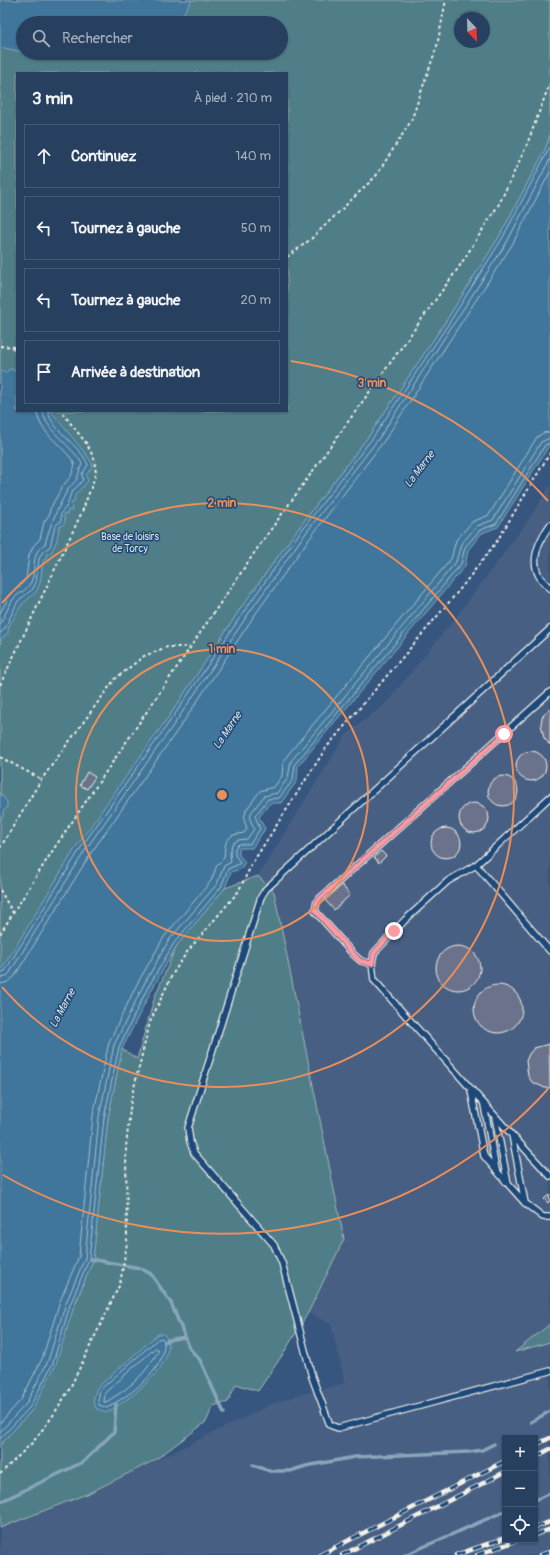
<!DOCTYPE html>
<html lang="fr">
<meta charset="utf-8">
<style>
:root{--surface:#28405f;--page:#304765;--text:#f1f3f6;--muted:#a5afbd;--line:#445974}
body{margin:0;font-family:Pangolin,sans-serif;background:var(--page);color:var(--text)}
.controls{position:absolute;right:12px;bottom:12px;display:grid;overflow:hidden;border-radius:0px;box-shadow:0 1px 3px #0004}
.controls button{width:36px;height:36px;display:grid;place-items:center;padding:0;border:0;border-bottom:1px solid var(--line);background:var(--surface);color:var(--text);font:20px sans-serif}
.compass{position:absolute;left:454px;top:12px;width:36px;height:36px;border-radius:50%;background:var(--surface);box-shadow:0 1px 3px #0004;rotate:157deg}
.stop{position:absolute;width:12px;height:12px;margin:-9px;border:3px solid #ff9aa2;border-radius:50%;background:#fff}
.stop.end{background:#ff9aa2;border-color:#fff;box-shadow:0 1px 4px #0008}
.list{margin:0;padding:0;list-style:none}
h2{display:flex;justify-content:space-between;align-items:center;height:52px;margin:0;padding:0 16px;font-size:17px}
h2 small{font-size:13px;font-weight:400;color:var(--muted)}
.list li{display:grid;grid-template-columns:26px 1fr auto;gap:12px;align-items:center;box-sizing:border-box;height:64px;margin:0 8px 8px;padding:0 8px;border:1px solid var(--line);border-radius:0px}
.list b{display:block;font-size:15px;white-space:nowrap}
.list em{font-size:13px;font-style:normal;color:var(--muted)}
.icon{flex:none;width:22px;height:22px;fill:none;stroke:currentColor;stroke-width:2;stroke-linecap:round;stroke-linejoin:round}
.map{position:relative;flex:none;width:550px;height:1555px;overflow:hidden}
.search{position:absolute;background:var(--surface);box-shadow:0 1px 3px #0004;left:16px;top:16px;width:272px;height:44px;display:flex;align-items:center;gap:10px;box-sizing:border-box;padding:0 14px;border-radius:22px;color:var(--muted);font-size:15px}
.panel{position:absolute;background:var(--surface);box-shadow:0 1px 3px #0004;left:16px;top:72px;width:272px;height:340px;border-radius:0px}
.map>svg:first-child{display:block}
.built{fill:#465f83;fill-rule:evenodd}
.green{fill:#507e88;stroke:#a2b8b8;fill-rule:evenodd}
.water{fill:#3f769b;stroke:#87a7ba}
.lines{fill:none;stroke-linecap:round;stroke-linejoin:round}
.shore{stroke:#acc0c9;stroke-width:1}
.stream{stroke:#87a7ba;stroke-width:3.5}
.building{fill:#6b738b;stroke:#f4f1e8}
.service-casing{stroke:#f4f1e8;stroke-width:8}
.path{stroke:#f4f1e8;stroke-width:2;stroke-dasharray:3 3;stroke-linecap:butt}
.service{stroke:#1f4a7a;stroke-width:5.5}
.rail-casing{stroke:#f4f1e8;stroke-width:4.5}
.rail{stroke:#1f4a7a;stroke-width:3;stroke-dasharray:9;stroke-linecap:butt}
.route{stroke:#ff9aa2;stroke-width:5}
.ring{fill:none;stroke:#ec8e59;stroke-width:2}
.labels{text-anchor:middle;stroke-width:3;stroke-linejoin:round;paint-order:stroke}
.park-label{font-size:10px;fill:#dbe0da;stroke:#1f4a7a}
.water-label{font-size:11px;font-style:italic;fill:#d9dfdc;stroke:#1f4a7a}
.centre{fill:#ec8e59;stroke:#1f4a7a;stroke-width:2}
.ring-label{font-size:12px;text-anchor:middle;font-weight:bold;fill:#ec8e59;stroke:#1f4a7a;stroke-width:3;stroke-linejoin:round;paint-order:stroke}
</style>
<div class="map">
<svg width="550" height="1555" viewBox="0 0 550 1555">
<rect width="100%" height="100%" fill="#36567f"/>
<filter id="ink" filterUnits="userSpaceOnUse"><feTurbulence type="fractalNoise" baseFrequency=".025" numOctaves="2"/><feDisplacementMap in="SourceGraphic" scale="8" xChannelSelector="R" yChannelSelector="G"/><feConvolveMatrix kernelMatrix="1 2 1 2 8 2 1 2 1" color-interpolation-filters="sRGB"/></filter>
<g filter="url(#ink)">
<!-- built -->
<path class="built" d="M550,486v1069h-550v-27l89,-35 183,-89 26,-9 47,-12 -14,-59 -23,-11 36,-74 -70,-347 -16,-16 87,-140 40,-32 68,-83 76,-102zM505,1438h30v102h-30z"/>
<!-- green -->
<path class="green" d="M0,0h550v135l-5,15 -46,87 -53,84 -75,112 -76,100 -54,75 -241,364zM460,18h24v24h-24zM23,23h258v30h-258zM17,73h270v338h-270z
M258,876l16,16 70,347 -36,74 -25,41 -25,37 -22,-7 -8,18 -15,4 -7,16 -51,38 -66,33 -89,35v-83l33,-36 60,-149 15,-142 14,-69 15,10 18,-63 22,-51 48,-57z
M550,1324v18l-35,10z"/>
<!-- water -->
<path class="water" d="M0,0h192l-15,23h-154v29l-23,-5z
M31,53h86c-29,6 -57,5 -86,0z
M550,135v309l-52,83 -16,6 -14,17 -3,16 -167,200 -1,15 -16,22h-11l-11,14 6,12 -13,19h-13v7l6,7 -4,7 -10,3 -6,16 -48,57 -26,46 -29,58 -14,69 -15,142 -19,46 -18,58 -23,45 -33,36v-473l78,-128 94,-132 69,-104 54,-75 76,-100 75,-112 53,-84 46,-87z
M10,369l4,1 3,5v36h34c13,18 29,34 41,52v4l-6,8 2,6 -13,14 -1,7 -3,1 1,7h-4l-1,4 -3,-1 1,10 -6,4 -2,13 -6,13 -5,1v4l-3,3 -3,22 -4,9 -14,12 -14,24v5l-7,6 -1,8v-277l5,3z
M0,793l7,9v6l-4,3v5l-3,5z
M158,1334h6c20,28 -38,67 -58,79l-10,-5 -3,-7 4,-13z"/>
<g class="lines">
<!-- shore -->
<path class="shore" d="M0,613l10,-18 10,-9 6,-7 3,-24 5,-10 6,-6 4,-17 5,-7 1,-6 12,-22 9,-11 4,-11c-9,-19 -37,-31 -38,-54
M0,624c5,-8 9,-20 15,-27 6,-5 12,-7 16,-15 6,-14 -1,-29 14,-38 5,-19 13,-37 22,-53 2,-5 8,-8 10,-12 2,-5 2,-9 5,-15 -8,-17 -38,-34 -39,-53
M0,633l4,-3 14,-29 15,-12 3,-7 3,-23 4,-8 7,-4 5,-21 6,-5v-8l6,-7 4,-13 12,-13 -1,-6 6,-9c-7,-19 -37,-35 -40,-54
M0,973l5,-2 77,-125 93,-132 70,-104 53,-75 76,-99 75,-113 53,-84 48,-92
M0,978l6,-1 3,-3 77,-125 93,-132 70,-104 53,-75 77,-100 128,-196 43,-83
M0,984l8,-2 6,-5 77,-124 93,-132 70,-105 53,-74 77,-101 128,-196 38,-73
M158,1339l4,-1 2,3c2,31 -34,53 -57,67l-8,-3 -1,-4 2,-11z
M156,1348l3,2c-15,26 -28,37 -53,52h-2l1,-9z
M0,1423l21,-23 21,-41 18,-58 19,-45 14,-140 16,-74 28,-58 27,-47 47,-56 6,-16 7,-7 1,-12 2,-6 6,-5 11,-2 3,-4 -3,-10 2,-9 14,-19 14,-4 8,-11 1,-13 3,-6 165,-198 5,-19 16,-18 17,-7 48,-78 6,-4 7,-1
M0,1432l26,-28 22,-43 18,-58 19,-45 14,-141 15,-72 29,-59 26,-46 48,-56 7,-18 7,-4 -1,-8 2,-10 6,-4 9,-1 7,-10 -4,-10 1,-6 13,-17 13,-3 11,-15 3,-17 165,-199 5,-18 16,-18 16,-6 48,-78 9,-4
M0,1439l30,-32 23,-44 17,-58 19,-46 15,-141 15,-71 28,-58 27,-46 47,-56 7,-18 11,-5 1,-2 -5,-7v-7l4,-4h11l10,-15 -5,-13 13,-17 11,-1 14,-18 2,-16 166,-200 4,-17 15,-17 16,-6 49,-79 5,-2"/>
<!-- stream -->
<path class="stream" d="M90,1259l50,9 11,6 20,29 19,46 10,11 24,53
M165,1342l3,-2 17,-3
M531,1422l19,-11
M253,1465l17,6h20l16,-5 49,-9 114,-5 13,-2 12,-6
M535,1500l15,-7
M0,1502l83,-40 31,-30 2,-28
M405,1555l100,-44"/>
</g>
<!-- building -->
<path class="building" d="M550,708v37l-6,-7 -3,-14 1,-7z
M516 766a15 15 0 1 1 30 0a15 15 0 1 1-30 0Z
M87,772l8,5 -8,12 -7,-4z
M488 791a15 15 0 1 1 30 0a15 15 0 1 1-30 0Z
M459 818a15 15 0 1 1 30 0a15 15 0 1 1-30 0Z
M431 843a15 15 0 1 1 30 0a15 15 0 1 1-30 0Z
M381,851l5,5 -7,7 -5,-6z
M342,885l8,10 -16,15 -9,-10z
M436 968a22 22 0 1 1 44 0a22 22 0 1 1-44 0Z
M474 1009a24 24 0 1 1 48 0a24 24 0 1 1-48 0Z
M549,1044l1,44h-5l-13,-6 -4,-6 -2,-15 3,-7 5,-6z
M549,1195l1,5 -2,3 -4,-4z"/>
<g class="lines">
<defs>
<path id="service" d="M550,525c-10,14 -20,34 -11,51 3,5 8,9 11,12
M550,629l-284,260 -5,8 -73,231 2,14 4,11 80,92 8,18 30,114 18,48 8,3 212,-57
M476,865l74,-68
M550,951l-74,-86 -28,16 -43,39 -31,33 -2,11 2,16 138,155 13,68 18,14h7
M372,964l-11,-3 -8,-7 -38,-43 2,-10 233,-209
M471,1091l13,65 11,13
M484,1105l12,65 11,13
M495,1117l13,67 17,19
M512,1135l38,41"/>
</defs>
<!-- service casing -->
<use href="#service" class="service-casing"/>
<!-- path -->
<path class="path" d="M287,257l24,-18 65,-63 35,-55 26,-75 9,-46
M0,346l17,1
M12,347l5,7
M0,685l82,-173 14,-38 -2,-16 -8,-15 -25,-32
M0,757l41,22
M0,848l41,-68 74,-101 29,-23 23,-9h22
M0,890l13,23
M0,934l53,-84 206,-304 200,-279 40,-63 27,-57 24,-64
M0,1474l33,-32 19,-25 17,-27 51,-106 7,-41 -1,-96 5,-47 19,-78 22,-47 15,-23 51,-60 15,-30 73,-114 135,-160 36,-47 53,-88"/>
<!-- service -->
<use href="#service" class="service"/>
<defs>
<path id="rail" d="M535,1445l15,-7
M535,1457l15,-8
M535,1527l15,-5
M535,1535l15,-6
M320,1555l185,-94
M342,1555l163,-83
M456,1555l49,-17
M477,1555l42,-15
M540,1555l10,-3"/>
</defs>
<!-- rail casing -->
<use href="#rail" class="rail-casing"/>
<!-- rail -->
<use href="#rail" class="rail"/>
</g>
</g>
<g class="lines" filter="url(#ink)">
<!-- route -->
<path class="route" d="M394,931l-20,22 -2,11 -12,-3 -7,-7 -38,-44 2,-9 187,-167"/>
</g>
<!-- distance rings -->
<g class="ring">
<circle cx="222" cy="795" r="146"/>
<path d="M2 603A292 292 0 1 1 2 987"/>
<path d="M548 1089A439 439 0 0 1 3 1175M291 361A439 439 0 0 1 548 501"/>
</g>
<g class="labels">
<!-- park labels -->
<g class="park-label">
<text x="130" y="540">Base de loisirs<tspan x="130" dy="12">de Torcy</tspan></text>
</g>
<!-- water labels -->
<g class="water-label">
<text transform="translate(419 469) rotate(-53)" y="4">La Marne</text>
<text transform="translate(227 730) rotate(-56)" y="4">La Marne</text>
<text transform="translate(62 1008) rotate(-62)" y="4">La Marne</text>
</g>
</g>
<circle cx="222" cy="795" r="6" class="centre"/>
<g class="ring-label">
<text x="372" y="387">3 min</text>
<text x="222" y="507">2 min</text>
<text x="222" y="653">1 min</text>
</g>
</svg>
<div class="controls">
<button>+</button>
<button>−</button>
<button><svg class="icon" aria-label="locate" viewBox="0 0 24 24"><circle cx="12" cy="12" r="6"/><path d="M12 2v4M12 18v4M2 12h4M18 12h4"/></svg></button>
</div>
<svg class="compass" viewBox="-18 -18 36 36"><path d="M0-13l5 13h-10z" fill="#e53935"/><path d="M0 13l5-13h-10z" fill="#a5afbd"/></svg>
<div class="stop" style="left:504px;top:734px"></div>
<div class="stop end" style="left:394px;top:931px"></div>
<div class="search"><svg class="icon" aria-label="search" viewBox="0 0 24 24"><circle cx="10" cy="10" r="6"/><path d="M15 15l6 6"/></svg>Rechercher</div>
<section class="panel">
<h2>3 min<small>À pied · 210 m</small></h2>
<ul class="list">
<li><svg class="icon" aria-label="ahead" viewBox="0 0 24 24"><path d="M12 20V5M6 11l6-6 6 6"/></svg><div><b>Continuez</b></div><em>140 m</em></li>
<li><svg class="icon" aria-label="left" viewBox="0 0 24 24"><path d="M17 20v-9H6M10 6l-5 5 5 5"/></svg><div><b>Tournez à gauche</b></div><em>50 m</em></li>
<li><svg class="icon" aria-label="left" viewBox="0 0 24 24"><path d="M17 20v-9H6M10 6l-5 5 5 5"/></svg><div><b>Tournez à gauche</b></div><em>20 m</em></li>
<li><svg class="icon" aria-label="arrive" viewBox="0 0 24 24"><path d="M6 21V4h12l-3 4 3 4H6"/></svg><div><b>Arrivée à destination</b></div></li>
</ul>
</section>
</div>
